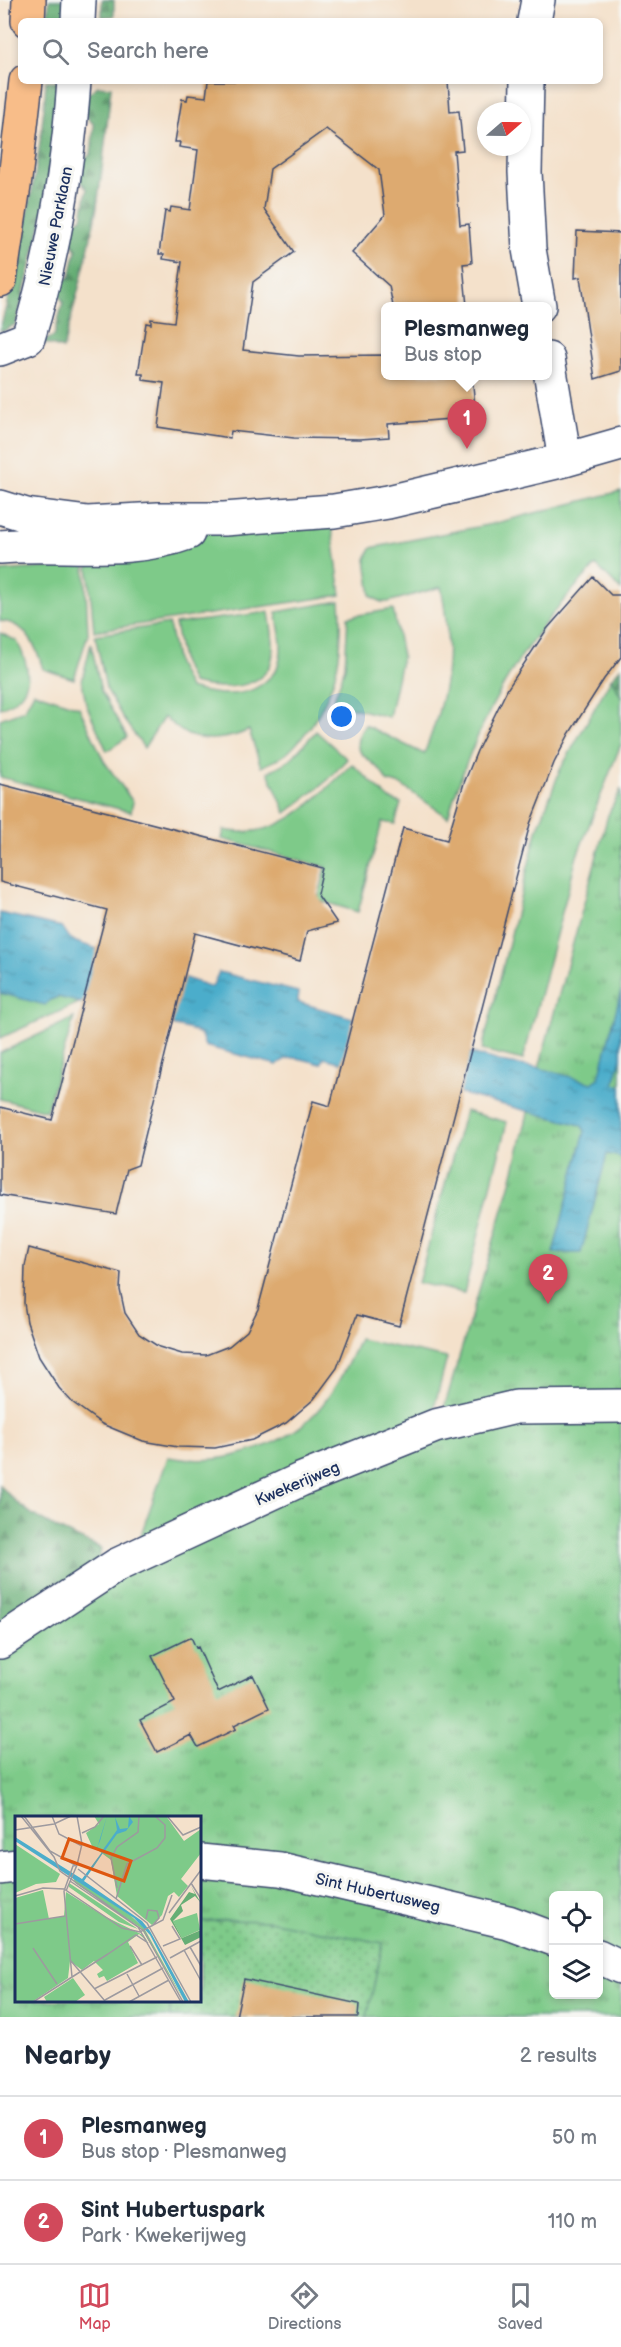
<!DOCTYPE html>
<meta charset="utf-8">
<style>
:root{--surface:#fff;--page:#f6f6f7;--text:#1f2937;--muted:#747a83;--line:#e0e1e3;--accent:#d1495b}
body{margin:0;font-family:"Balsamiq Sans",sans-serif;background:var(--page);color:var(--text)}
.controls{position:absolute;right:18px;bottom:18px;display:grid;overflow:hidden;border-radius:9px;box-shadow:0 3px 9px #0003}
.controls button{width:54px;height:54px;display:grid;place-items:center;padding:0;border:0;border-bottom:2px solid var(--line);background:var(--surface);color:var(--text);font:30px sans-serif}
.compass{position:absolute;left:477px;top:102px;width:54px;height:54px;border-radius:50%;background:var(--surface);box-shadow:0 3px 9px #0003;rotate:70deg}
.you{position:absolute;left:342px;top:717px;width:21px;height:21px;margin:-15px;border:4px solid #fff;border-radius:50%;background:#1a73e8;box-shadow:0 0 0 9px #1a73e833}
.badge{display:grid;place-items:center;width:39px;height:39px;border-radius:50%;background:var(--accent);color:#fff;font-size:20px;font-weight:700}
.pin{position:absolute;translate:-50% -50px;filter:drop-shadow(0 2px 3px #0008)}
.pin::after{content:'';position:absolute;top:32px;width:21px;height:18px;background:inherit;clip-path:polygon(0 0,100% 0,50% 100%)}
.popup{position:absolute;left:381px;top:302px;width:171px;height:78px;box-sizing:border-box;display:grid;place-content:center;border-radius:9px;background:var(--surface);filter:drop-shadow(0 2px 4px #0005);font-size:20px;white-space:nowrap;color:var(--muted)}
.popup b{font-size:22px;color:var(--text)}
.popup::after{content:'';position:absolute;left:50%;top:100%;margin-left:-12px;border:12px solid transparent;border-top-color:var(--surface)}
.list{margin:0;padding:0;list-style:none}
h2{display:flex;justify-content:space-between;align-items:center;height:78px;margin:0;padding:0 24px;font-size:26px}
h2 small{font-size:20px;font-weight:400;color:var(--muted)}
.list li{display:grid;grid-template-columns:39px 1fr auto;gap:18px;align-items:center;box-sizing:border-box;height:84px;padding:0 24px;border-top:2px solid var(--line)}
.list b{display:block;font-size:22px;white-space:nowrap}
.list p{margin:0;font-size:20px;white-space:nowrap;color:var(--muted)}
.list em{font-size:20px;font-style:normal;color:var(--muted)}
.icon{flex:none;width:33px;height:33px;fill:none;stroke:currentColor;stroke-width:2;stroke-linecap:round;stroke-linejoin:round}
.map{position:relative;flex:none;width:621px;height:2017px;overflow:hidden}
.search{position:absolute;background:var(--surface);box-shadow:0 3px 9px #0003;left:18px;right:18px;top:18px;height:66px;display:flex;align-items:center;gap:15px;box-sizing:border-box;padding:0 21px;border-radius:9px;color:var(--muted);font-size:22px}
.sheet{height:246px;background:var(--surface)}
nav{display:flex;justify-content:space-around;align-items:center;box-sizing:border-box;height:84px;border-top:2px solid var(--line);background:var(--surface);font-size:16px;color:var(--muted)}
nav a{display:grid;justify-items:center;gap:3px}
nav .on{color:var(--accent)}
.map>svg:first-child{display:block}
.grass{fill:#7eca89;stroke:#4c7c74;stroke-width:1.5}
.forest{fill:url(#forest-firs);stroke:#406e6a;stroke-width:1.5}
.park{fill:url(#park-tufts);stroke:#4c7c74;stroke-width:1.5;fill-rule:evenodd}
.garden{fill:url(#garden-dots);stroke:#4c7c74;stroke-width:1.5}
.water{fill:url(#water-ripples);stroke:#346e94;stroke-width:1.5}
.building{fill:#ddaa6f}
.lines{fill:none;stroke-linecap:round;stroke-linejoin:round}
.minor-casing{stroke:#3c4a6e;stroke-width:36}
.major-casing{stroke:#3c4a6e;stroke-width:36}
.minor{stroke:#fff;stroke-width:33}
.major{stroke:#f8bd89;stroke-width:33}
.labels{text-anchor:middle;stroke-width:6;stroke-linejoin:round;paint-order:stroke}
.street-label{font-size:16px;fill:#1b2f5e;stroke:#f6f6f2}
.inset-road{fill:none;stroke:#9d9a9f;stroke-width:1.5}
.view{fill:#de5710;fill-opacity:0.15;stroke:#de5710;stroke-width:3}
.inset-edge{fill:none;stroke:#1b2f5e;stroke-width:3}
</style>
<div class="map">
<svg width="621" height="2017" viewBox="0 0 621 2017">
<defs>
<pattern id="forest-firs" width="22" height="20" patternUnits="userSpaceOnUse" patternTransform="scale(1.5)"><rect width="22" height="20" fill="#66ae75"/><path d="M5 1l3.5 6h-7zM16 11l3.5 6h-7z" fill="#538e63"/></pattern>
<pattern id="park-tufts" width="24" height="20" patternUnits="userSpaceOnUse" patternTransform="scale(1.5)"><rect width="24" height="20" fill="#7eca89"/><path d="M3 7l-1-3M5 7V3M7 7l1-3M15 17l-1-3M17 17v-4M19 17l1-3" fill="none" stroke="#66a473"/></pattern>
<pattern id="garden-dots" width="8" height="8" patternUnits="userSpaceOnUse" patternTransform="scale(1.5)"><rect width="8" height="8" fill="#7eca89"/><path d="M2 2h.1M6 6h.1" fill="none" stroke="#66a473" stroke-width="1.8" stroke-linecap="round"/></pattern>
<pattern id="water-ripples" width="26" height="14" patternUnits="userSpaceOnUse" patternTransform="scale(1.5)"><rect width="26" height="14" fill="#4cadcb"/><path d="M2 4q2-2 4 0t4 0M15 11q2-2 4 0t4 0" fill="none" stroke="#3e8da8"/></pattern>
</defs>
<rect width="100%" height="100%" fill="#f6f6f2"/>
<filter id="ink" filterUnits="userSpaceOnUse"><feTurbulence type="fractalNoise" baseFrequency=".0167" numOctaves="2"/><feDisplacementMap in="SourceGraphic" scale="12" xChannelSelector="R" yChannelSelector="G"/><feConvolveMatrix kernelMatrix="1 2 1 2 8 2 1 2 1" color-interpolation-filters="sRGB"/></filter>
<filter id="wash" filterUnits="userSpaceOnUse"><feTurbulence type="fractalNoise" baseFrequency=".008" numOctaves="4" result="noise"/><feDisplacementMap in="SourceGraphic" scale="24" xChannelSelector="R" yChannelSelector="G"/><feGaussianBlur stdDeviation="1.35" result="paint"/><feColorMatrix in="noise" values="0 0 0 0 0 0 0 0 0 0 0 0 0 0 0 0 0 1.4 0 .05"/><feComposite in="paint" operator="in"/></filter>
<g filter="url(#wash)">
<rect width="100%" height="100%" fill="#f4e1cb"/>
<!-- grass -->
<path class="grass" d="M621,491v99l-25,-25c-74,76 -118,151 -148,252l-47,-32 -14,-4c-3,-4 -4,-9 -8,-12 -17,-16 -31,-19 -14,-44l59,29c24,-61 30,-102 17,-167l-53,15h-7l-10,-6 -5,-37 5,-11 121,-24z
M330,514l11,81 -247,36 -6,-66 35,-5 101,-38z
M85,565l3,69 -14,45 -31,-10c-6,-22 -18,-47 -43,-48v-50z
M340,601c4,48 -2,85 -29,125 -7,9 -16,21 -25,28 -7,5 -17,9 -25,13l-12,-37c-18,9 -42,12 -61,5 -9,-4 -17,-13 -24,-18l-20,31 -20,-28 -18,-32 -11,-53 74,-11 8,40 12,24c25,7 59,12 79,-9 3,-3 8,-7 9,-11 8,-17 2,-39 -1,-56z
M393,609l9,47 -13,61 -56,-14 12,-36 3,-50z
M269,612c2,16 7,35 2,51 -11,29 -56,26 -79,20l-10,-22 -7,-37z
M0,633l17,8c14,28 19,53 -17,67z
M91,643l10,48 26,46 -20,14 -21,-47 -4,-23z
M611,679l10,17v48l-44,112 -54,204 -41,-10 55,-219 23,-61z
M34,692l45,15 25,54 29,41 -2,10 -131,-35v-58l24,-9z
M316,731l31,28 -19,21 -42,33 -18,-41 22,-12z
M352,764l38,35 11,4 -6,21 -13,-2 -24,90 -40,-12 8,-33 -104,-28 2,-9c56,12 92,-32 128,-66z
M0,993l22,5 28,2 8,-3 23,5 -81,36z
M74,1018l-28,93 -46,-12v-46z
M465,1111l42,11 -43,171 -46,-10z
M359,1339l88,19 -15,58 -296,133 32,-92c27,5 50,4 76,-4 65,-17 90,-55 115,-114z"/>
<!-- forest -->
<path class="forest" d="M49,0h19l-1,21h-19z
M102,0h12v16l-12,1z
M46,81h17l-10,96 -37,147 -12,7 -4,-1c21,-82 41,-164 46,-249z
M98,86l13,1c-4,40 -8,79 -14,119 -8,48 -22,96 -34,143l-21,-7 12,-6 9,-34 -8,-14 1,-3 14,-8 6,-27 -10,-15 2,-8 14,-9 5,-29 -11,-14 1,-10 14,-11 3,-29 -11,-13 1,-15z
M621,667v29l-10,-17z
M0,1485c27,33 63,47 101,63l-5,27 -96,63z"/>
<!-- park -->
<path class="park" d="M621,789v1228h-621v-363l130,-90 309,-139 72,-243 28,-114 69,-253zM16,1818h184v182h-184zM554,1896h44v98h-44z"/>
<!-- garden -->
<path class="garden" d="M227,1920l41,1 115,22 -16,74h-197v-16l30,-1v-78z"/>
<!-- water -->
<path class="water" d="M0,913l62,14 6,10 8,5 136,45 7,-15 79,20v10l208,61 33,5 53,15 7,-5 22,-87v67l-7,26 7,2v71l-14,-3 -26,99h-28l32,-122 -4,-6 -257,-67 -3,6c-16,-4 -32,-12 -44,1l-72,-19 -4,-11 -9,-5 -134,-33 -8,3 -5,5 -45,-12z"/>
<g id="blocks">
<!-- building -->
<path class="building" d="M208,81h240l2,31 9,-1 4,39 -9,1 6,74 9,-1 3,39 -9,1 4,42h-74l-4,-20 -37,-33 33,-38 -6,-45 -53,-41 -56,40 -6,40 30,43 -41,30 -10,68 56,6 87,-1v20h86l4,42 -88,7 1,13 -29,2 -66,-1 -63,-7 -1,7 -72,-11 6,-44 -21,-3v-6h-5l8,-51 5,1v-5l23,3 8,-60 -19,-3 1,-5h-5l6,-43 5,1 1,-5 19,3 8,-60 -19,-3 1,-5h-5l7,-43 5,1 1,-5 18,2z
M577,231l44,2v138l-26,8 -15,-102 -5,1z
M593,577l18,18h10v62l-17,22 -35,55 -15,29 -24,61 -131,502 -42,-11 -20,53 -23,31 -28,24 -34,17 -37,8 -37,-1 -35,-6 -41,-17 -30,-22 -13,-14 -20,-31 -12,-35 -3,-19 1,-37 4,-18 92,25 -1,17 5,23 14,21 20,13 23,7 24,1 23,-9 18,-15 11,-22 55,-208 17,5 73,-278 44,12 17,-57 13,-32 31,-63 39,-59z
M0,784l323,84 -6,26 20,29 -30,8 -7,30 -105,-28 -57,232 -11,4 -11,45 -116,-19v-88l52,13 55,-210 -107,-28z
M191,1637l5,11 2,-1 20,45 35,-17 16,33 -35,17 2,4 -38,18 -7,-12 -34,17 -17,-32 35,-18 -23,-46z
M244,1979l115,25 -1,13h-122z"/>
</g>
</g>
<g filter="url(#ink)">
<use href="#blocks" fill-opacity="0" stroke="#3c4a6e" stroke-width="1.5"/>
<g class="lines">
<defs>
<path id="minor" d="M78,21l1,-21
M534,21l4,-21
M527,81l-2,91 4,77 10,57
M0,349l28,-11c26,-84 40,-170 46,-257
M548,359l17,101
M0,507l26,8 62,8 70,-4h66l110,-8 54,-9 177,-42 56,-16
M0,547c62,-5 129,8 188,-14
M0,1642l117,-77 183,-85 135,-54 81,-19 105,-1
M200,1861l80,8 228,53 46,17
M0,1868l16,-2
M598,1956l23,11"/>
<path id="major" d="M28,21l1,-21
M0,280l15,-101 11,-98"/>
</defs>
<!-- minor casing -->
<use href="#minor" class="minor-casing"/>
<!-- major casing -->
<use href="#major" class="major-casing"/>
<!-- minor -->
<use href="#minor" class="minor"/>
<!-- major -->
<use href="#major" class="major"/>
</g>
</g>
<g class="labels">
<!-- street labels -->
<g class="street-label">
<text transform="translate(55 226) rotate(-79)" y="6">Nieuwe Parklaan</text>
<text transform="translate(297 1483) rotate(-23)" y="6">Kwekerijweg</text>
<text transform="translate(378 1892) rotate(13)" y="6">Sint Hubertusweg</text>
</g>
</g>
<!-- overview -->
<g transform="translate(15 1816)">
<rect width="186" height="186" fill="#f4e1cb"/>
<path d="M58,61l57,38 14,13 41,74 -44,-74 -66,-45zM54,67l69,46 -19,-7 -50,-35zM182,97l3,17 -18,8 -9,-17z" fill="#7eca89"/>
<path d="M176,70l10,17 -6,-7 -14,9 2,6 -10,10 9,17 19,-8v7l-16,8 -15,-26 19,-27 6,2z" fill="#66ae75"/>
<path d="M58,162l12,17 -10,7h-28l-3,-5z" fill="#7eca89"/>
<path d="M79,0h72l18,25 17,-12v24l-20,26 7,7 -9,11 -5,-5 -6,4 -6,19 -10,10 -35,-29 -6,-36 -19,-14 -6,-13 13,-9zM0,28l45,30 -4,8 -20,2 -21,9zM28,74l6,29 15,-3 2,-24 38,24 39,19 5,7 -9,-8 -11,8 10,21 -31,18 -3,-5 -5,2 -2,-4 6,-4 -9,-9 -12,9 -12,-9 -2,17 -36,24h-17v-104z" fill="#7eca89"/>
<path d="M92,0l-7,25 -3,6 5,4 15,-21 -2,-13 5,12 8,-1 1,-12 4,6 -7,9 -9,3 -13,18 3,3 -4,-2 -19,28 58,40 8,10 39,71h-4l-35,-67 -16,-17 -119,-77v-4l67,42 20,-27 -5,-4z" fill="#4cadcb"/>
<path class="inset-road" d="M6,0l33,41 6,14 84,60 39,71M9,0l26,35 25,14M37,0l7,18 23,12M152,0l16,19 18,-8M0,14l39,-6 17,-8M67,17l13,-6 9,-11M62,49l5,-21 -5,-28M63,53l69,54 44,79M55,65l68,46 43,75M176,67l10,16M102,72l-6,-30 6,-11 21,-15 1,-16M49,75l8,86M49,75l9,-25 4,-1 -11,26M0,80l28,-8 21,1 58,39 18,4 23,-12 9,-25M101,83l11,-35 30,-16 8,-10v-13l-10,-9M154,97l32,-43M131,103l2,-9 9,1 2,7 -7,8M0,108l50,-8M115,130l12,19M148,130l17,-7 -8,-13M175,131l11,19M18,132l24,36M102,132l-9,6 28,-19 12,8M169,134l17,31M155,142l31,-17M56,145l34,40M112,158l12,22M79,173l63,-32M90,184l58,-32M18,186l75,-48M114,186l40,-22"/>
<path class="view" d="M54,23l62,22 -7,20 -62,-23z"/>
<rect width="186" height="186" class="inset-edge"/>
</g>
</svg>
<div class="controls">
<button><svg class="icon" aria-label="locate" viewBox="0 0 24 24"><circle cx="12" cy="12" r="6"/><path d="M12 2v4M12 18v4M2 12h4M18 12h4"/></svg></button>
<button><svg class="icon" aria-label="layers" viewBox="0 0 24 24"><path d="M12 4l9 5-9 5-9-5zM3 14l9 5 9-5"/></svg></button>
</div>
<svg class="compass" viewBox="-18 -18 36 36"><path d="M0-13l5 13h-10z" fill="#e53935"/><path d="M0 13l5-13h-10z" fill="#747a83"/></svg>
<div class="you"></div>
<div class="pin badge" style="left:467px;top:449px">1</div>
<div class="popup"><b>Plesmanweg</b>Bus stop</div>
<div class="pin badge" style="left:548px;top:1304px">2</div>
<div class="search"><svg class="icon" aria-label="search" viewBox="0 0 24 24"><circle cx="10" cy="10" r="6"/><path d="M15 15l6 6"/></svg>Search here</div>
</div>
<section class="sheet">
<h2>Nearby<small>2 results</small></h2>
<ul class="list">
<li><span class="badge">1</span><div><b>Plesmanweg</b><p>Bus stop · Plesmanweg</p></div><em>50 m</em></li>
<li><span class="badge">2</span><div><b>Sint Hubertuspark</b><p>Park · Kwekerijweg</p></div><em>110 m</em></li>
</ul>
</section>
<nav>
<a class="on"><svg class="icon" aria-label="map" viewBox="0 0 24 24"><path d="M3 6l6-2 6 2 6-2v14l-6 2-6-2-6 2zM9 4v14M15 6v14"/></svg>Map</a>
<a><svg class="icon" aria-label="directions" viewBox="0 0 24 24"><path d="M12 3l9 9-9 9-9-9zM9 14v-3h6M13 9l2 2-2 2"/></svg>Directions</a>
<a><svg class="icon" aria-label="saved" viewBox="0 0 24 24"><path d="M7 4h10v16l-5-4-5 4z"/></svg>Saved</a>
</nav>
